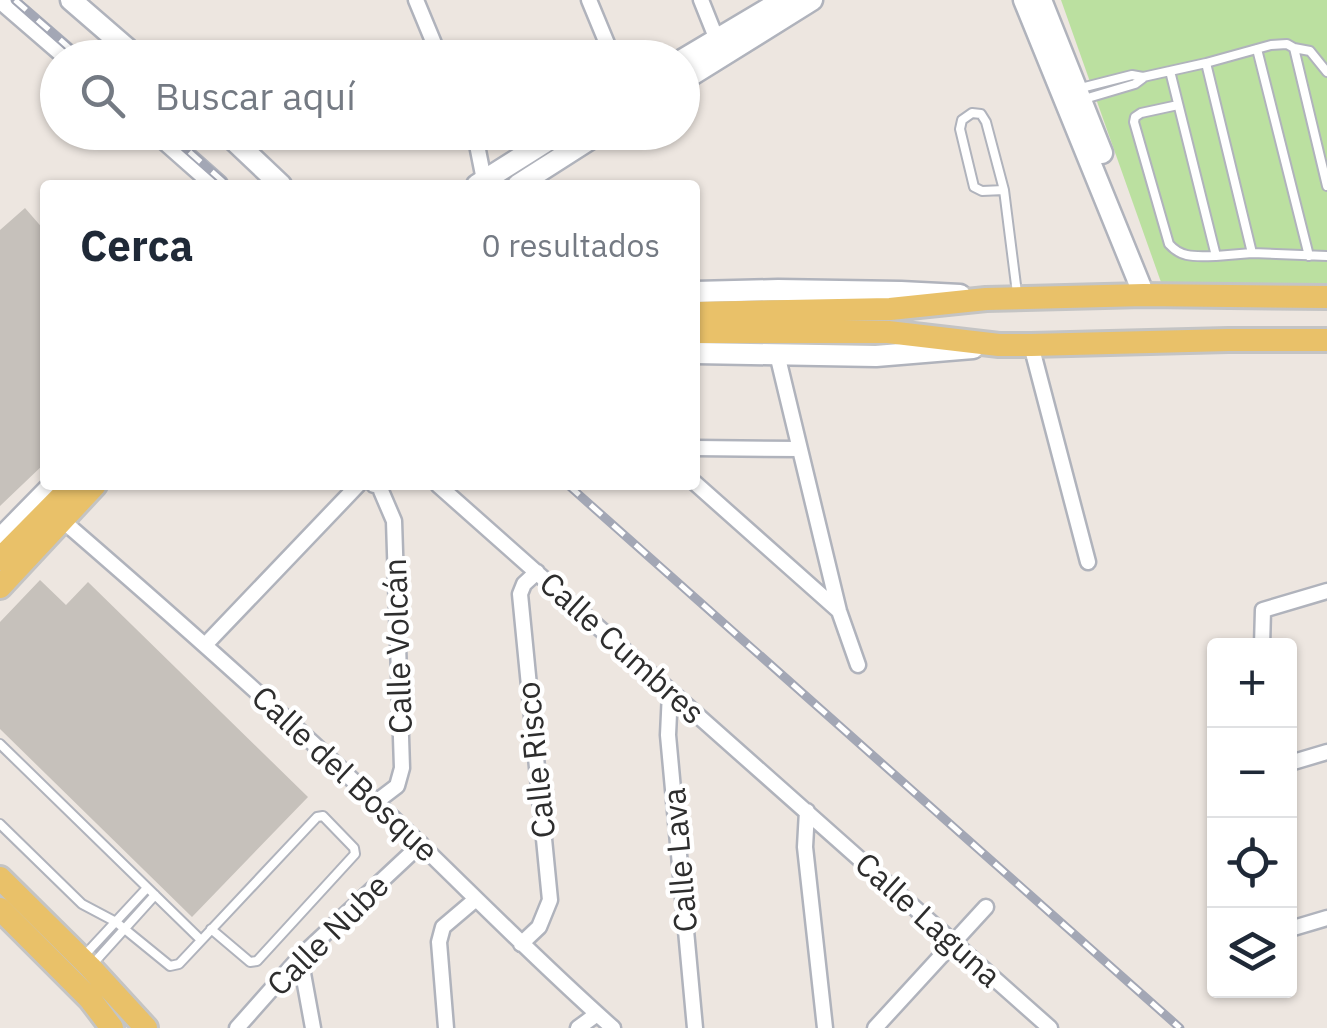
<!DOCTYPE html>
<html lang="es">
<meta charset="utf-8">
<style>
:root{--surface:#fff;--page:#f2f2f3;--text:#1f2937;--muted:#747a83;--line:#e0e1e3}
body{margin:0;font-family:"IBM Plex Sans",sans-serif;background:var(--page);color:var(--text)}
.controls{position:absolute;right:30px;bottom:30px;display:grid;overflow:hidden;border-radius:10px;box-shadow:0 2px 8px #0004}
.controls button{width:90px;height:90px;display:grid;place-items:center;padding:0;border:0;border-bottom:2px solid var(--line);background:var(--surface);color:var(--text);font:50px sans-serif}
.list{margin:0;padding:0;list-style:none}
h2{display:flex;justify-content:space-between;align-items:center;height:130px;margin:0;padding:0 40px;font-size:42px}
h2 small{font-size:32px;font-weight:400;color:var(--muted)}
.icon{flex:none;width:55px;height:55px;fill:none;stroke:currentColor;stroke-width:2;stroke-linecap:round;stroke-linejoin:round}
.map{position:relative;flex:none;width:1327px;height:1028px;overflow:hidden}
.search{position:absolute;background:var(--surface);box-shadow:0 2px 8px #0004;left:40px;top:40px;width:660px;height:110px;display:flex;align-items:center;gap:25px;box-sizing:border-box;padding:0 35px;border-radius:55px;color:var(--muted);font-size:38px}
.panel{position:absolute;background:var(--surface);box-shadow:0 2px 8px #0004;left:40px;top:180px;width:660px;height:310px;border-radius:10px}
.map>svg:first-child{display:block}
.green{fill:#bbe0a0}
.building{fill:#c6c1bb}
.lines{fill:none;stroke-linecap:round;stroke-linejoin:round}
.lane-casing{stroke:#b0b3bc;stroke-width:12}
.street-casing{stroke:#b0b3bc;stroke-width:19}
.secondary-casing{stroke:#b0b3bc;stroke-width:25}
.primary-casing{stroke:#c4c4c4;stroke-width:28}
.lane{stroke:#fff;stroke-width:8}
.street{stroke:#fff;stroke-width:14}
.secondary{stroke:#fff;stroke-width:20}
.primary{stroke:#e9c169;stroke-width:22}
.rail-casing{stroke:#a3a7b5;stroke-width:9}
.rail{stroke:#fff;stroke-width:5;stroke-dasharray:15;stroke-linecap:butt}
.labels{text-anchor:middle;stroke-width:9;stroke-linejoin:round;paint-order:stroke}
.street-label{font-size:32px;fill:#2d2d2d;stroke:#fff}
</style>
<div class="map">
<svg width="1327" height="1028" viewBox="0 0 1327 1028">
<rect width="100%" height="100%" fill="#ede6e0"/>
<!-- green -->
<path class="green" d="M1061,0h266v287l-165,-2z"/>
<!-- building -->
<path class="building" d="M25,208l20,23v232l-45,43v-276z
M40,580l26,25 22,-23 220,215 -116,120 -192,-188v-107z"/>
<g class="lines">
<defs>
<path id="lane" d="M1294,48l16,3 17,21
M1257,49l52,207
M1206,63l46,190
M1170,71l46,185 36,-3 75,3
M1077,89l55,-14 11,2 63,-14 65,-18 16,-1 7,4 33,138
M1081,100l54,-16 8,-6
M1178,105l-37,8 -6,4 -1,5 35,122c13,15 28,12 47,12
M1004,190l-22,1 -8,-4 -14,-58 2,-9 10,-7 9,1 5,8 18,68 13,103
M0,744l201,196
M0,824l82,80 34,18 54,44 9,-2 138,-147 6,-1 31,32 1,6 -98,107 -7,1 -39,-33
M82,958l65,-70
M91,966l64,-71"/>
<path id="street" d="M416,0l24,58
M589,0l24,58
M701,0l16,40
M472,132l5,13 8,40
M1031,345l57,217
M777,354l62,257 19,54
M695,448l105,1
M695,483l144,128
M374,485l5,1 15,35 8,247 -5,18 -21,16
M438,485l612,543
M70,527c119,103 237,208 350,317 64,62 126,125 193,184
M206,644l152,-159
M1262,646l1,-36 64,-19
M670,692l-2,43 27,293
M1290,763l37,-11
M807,811l-2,36 20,181
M1290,929l37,-11
M521,944l18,-17 11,-27 -30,-306 4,-10 13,-12
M300,957l13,71
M237,1028l63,-71 121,-113
M446,1028l-7,-86 4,-15 33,-28
M578,1028l19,-14
M875,1028l111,-121"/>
<path id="secondary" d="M3,0l67,58
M71,0l67,58
M1024,0l120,295
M1041,0l61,153
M682,60l101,-60
M682,81l130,-81
M157,132l60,53
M225,132l56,53
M477,185l84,-53
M518,185l83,-53
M695,292l83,-2 123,2 59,3
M695,353l181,3 97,-8
M0,539l53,-54"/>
<path id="primary" d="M695,313l195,-4 96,-10 158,-4 183,2
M695,332h193l111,13h32l197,-5h99
M0,559l73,-74
M0,587l95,-102
M0,878l90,89 56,61
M0,909l90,90 22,29"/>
</defs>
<!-- lane casing -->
<use href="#lane" class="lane-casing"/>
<!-- street casing -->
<use href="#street" class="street-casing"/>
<!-- secondary casing -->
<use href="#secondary" class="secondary-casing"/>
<!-- primary casing -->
<use href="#primary" class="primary-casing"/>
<!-- lane -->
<use href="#lane" class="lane"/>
<!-- street -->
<use href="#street" class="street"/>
<!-- secondary -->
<use href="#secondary" class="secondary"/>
<!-- primary -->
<use href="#primary" class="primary"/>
<defs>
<path id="rail" d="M15,0l66,58
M167,132l60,53
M568,485l612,543"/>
</defs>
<!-- rail casing -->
<use href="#rail" class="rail-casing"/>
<!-- rail -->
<use href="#rail" class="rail"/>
</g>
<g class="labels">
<!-- street labels -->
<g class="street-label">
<text transform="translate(398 646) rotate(-92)" y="11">Calle Volcán</text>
<text transform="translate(622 648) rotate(42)" y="11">Calle Cumbres</text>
<text transform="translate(536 760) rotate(-96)" y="11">Calle Risco</text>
<text transform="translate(345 774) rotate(43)" y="11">Calle del Bosque</text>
<text transform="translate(680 860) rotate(-95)" y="11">Calle Lava</text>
<text transform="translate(928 920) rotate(42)" y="11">Calle Laguna</text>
<text transform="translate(328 935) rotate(-45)" y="11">Calle Nube</text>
</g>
</g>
</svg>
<div class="controls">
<button>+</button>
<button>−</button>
<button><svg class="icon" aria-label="locate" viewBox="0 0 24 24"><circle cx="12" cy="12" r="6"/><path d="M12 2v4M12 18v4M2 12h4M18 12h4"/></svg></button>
<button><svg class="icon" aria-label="layers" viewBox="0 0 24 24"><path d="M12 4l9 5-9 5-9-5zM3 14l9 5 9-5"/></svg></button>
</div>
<div class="search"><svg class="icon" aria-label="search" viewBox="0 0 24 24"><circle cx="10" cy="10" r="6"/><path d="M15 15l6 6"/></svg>Buscar aquí</div>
<section class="panel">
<h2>Cerca<small>0 resultados</small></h2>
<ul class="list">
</ul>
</section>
</div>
